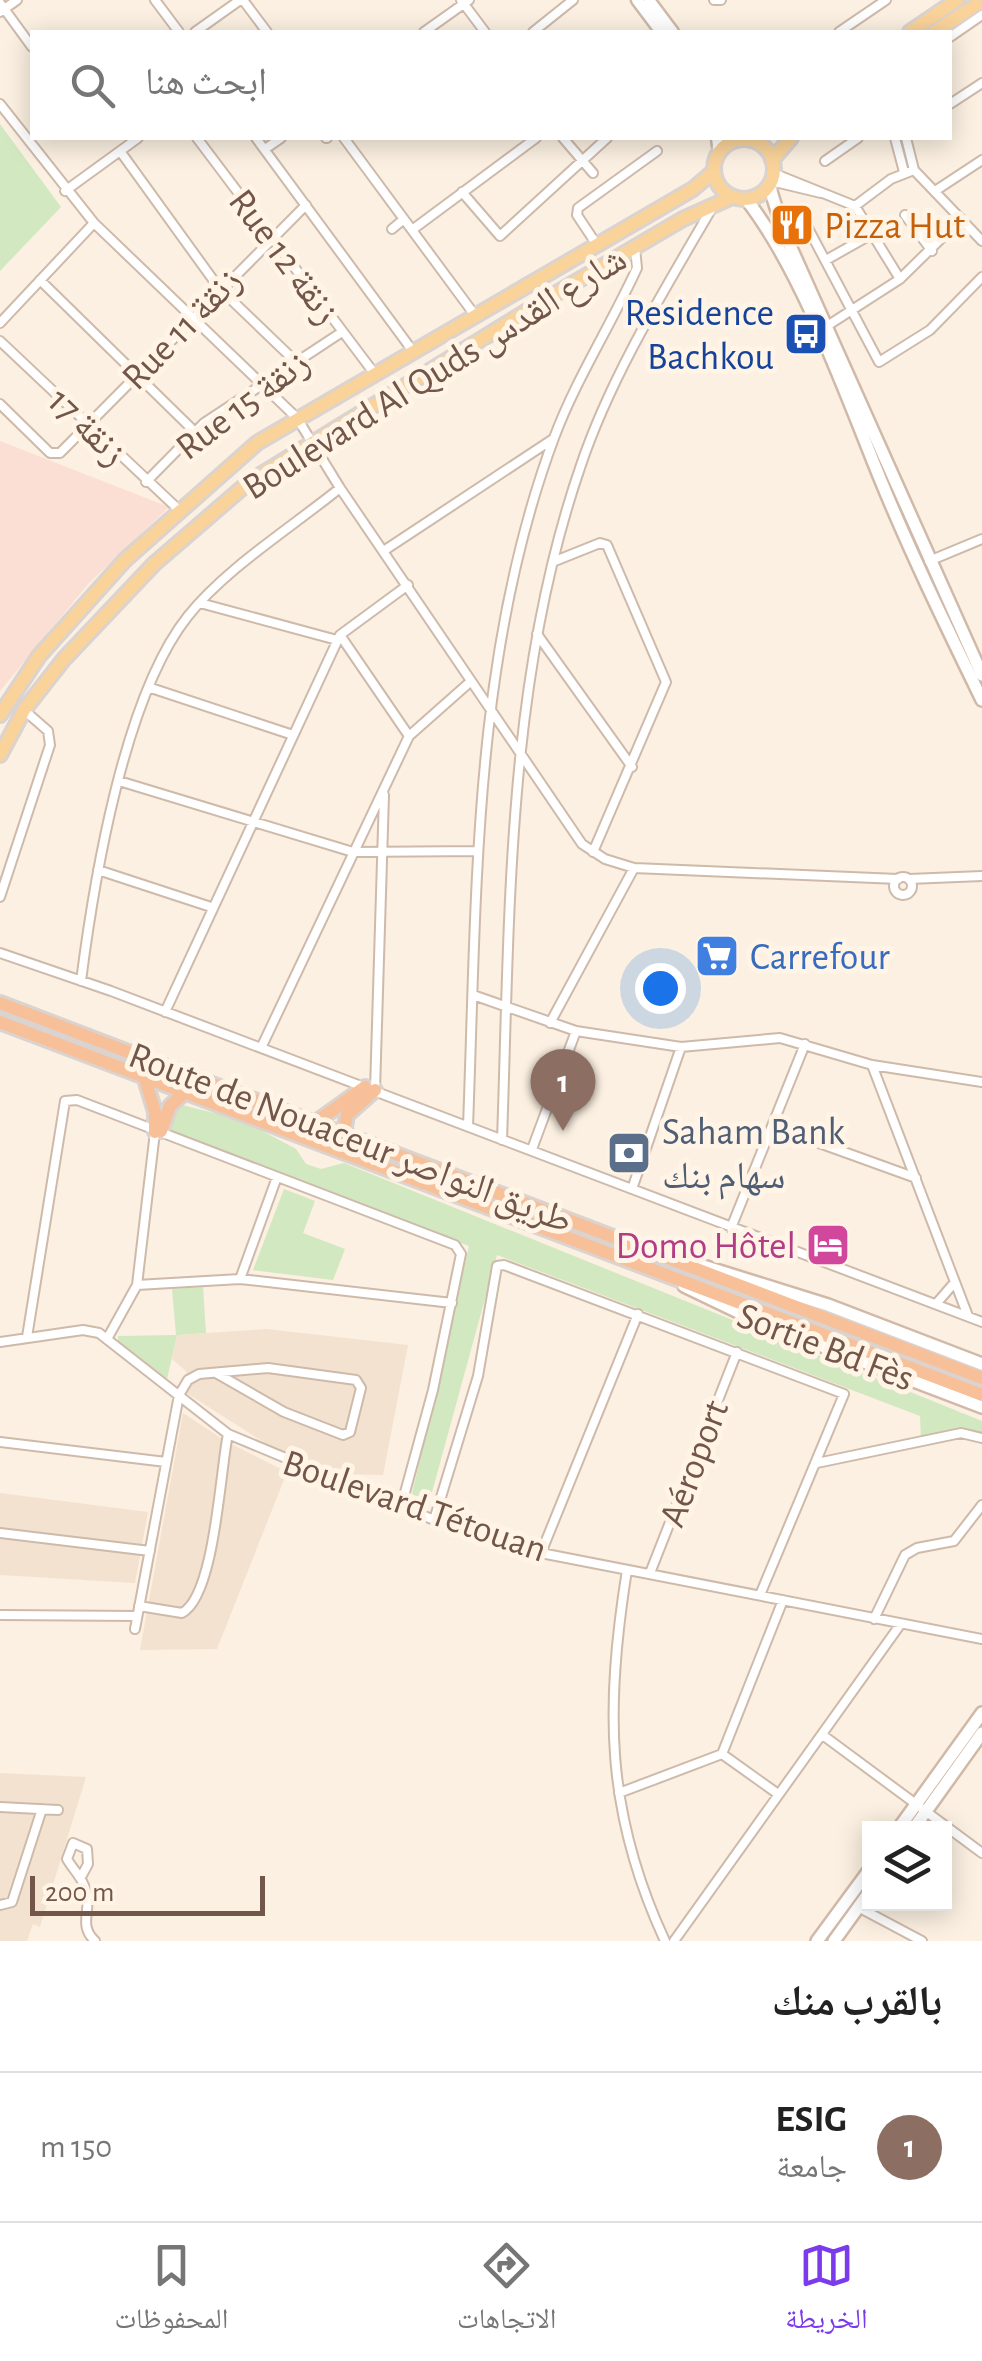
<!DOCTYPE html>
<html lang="ar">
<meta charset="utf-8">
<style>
:root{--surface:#fff;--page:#f6f6f6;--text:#222;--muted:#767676;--line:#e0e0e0;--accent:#7c3aed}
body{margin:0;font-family:"Alegreya Sans","Noto Naskh Arabic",sans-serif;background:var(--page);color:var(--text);direction:rtl}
.controls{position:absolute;right:30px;bottom:30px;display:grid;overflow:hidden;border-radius:0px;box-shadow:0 5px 25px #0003}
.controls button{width:90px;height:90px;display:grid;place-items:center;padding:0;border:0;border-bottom:2px solid var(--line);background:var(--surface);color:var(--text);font:50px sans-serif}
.scale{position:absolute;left:30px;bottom:25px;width:235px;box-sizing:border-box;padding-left:10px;border:5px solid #725649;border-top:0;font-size:28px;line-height:35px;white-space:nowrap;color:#725649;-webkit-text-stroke:8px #fff4e6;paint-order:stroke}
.you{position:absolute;left:660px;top:988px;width:35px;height:35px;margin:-25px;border:8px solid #fff;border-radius:50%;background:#1a73e8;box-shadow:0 0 0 15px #1a73e833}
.badge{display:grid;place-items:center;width:65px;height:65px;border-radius:50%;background:var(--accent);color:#fff;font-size:32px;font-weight:700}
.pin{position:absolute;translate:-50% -82px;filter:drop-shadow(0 2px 5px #0008)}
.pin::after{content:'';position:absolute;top:52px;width:35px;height:30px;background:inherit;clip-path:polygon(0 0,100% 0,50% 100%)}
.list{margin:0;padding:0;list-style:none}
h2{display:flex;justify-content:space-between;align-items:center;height:130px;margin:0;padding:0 40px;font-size:42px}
h2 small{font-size:32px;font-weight:400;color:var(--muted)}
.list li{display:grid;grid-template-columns:65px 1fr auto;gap:30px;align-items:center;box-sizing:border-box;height:150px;padding:0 40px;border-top:2px solid var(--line)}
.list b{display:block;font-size:38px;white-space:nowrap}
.list p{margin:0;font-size:32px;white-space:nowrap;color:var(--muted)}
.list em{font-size:32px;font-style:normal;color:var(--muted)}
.icon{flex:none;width:55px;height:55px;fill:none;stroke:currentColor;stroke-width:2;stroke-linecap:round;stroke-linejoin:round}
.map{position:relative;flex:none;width:982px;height:1941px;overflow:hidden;direction:ltr}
.search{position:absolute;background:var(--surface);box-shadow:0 5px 25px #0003;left:30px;right:30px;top:30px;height:110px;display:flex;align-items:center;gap:25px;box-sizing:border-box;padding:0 35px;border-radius:0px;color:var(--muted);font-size:38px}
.sheet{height:280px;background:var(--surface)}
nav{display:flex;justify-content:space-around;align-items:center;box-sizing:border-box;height:140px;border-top:2px solid var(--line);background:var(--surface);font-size:28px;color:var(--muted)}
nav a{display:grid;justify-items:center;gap:5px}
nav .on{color:var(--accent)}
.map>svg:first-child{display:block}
.residential{fill:#f3e2cf}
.commercial{fill:#fcdfd4}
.green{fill:#d1e8c0}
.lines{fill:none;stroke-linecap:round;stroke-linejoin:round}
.minor-casing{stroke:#cebaab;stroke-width:12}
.tertiary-casing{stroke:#cebaab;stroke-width:15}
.secondary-casing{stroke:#d1b9a8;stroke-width:16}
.primary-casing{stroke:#dad3d0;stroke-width:18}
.trunk-casing{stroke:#dad3d0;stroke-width:18}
.minor{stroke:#fff;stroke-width:8}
.tertiary{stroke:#fff;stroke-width:10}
.secondary{stroke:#fff;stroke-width:11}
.primary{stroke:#f9d39a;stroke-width:12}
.trunk{stroke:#f7c099;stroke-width:12}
.labels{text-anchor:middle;stroke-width:10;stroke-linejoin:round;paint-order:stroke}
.food-label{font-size:38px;fill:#c56008;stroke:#fff4e6;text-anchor:start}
.street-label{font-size:38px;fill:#725649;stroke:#fff4e6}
.transit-label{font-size:38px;fill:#164399;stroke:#fff4e6;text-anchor:end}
.shop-label{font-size:38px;fill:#366cbe;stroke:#fff4e6;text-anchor:start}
.service-label{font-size:38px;fill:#4e5e75;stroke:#fff4e6;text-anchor:start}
.hotel-label{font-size:38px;fill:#b23c85;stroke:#fff4e6;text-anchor:end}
</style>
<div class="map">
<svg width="982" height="1941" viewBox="0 0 982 1941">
<rect width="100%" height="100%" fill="#fbf0e1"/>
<!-- residential -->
<path class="residential" d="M266,1329l142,16 -25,130 -42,-1 -73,-29 -91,-58 10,-15 -15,-13 5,-24z
M183,1413l44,29 60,30 -70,177 -77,1z
M0,1493l148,19 -13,71 -135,-8z
M0,1773l86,4 -46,150 -7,-3 -6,17h-27z"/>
<!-- commercial -->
<path class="commercial" d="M0,441l169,66 -80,76 -89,108z"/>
<!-- green -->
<path class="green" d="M0,124l61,83 -61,64z
M178,1104l64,16 54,29 10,15 15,5 23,-6 638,258v13l-14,-5 -47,11 -1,-24 -423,-161 -68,248 -17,-9 57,-248 -302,-115 1,-14z
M284,1189l31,12 -12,32 42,16 -12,31 -80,-10z
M203,1287l3,46 -29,2 -10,44 -49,-38v-5l58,-1 -4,-46z"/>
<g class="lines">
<defs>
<path id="minor" d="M155,0l24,32
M243,0l24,32
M461,0l24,32
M714,0h7
M0,3l32,44
M0,12l17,-12
M195,32l45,-32
M424,32l45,-32
M533,32l40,-32
M839,32l47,-32
M950,37l32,-22
M0,104l94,119 203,195 43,70 242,356 23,15 29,9 264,11
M950,104l32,-21
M197,138l177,235
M256,138l156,212
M326,138h1
M344,138l130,176
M563,138l30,35
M895,138l9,34
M906,138l8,32
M265,149l16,-11
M120,151l99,137 76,73
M825,161l33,-23
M914,170l68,71
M773,173l82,33 45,73
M771,181l50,12
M65,191l73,-53
M935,191l47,-31
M462,192l38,44 107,-98
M855,206l36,-27 23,-9
M905,215l27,36
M808,228l71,134 51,-32 52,-53
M392,229l12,-10
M412,230l124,-92
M595,242l-18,-27 1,-7 79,-57
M826,260l46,-26
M40,280l154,151
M0,323l94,-100
M827,326l73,-47 60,-59
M0,341l178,168
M0,404l50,49h10l246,-248
M146,482l58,-59 138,-91
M385,550l168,-111
M555,561l45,-18 7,2 59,137 -73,170
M929,561l53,-22
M200,603l137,37
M537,634l95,133
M340,635l69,101
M151,688l142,47
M119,781l234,71 124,-1
M98,870l113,37
M894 886a9 9 0 1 1 18 0a9 9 0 1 1-18 0Z
M909,879l73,-3
M0,897l50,-152 -2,-14 -24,-21
M0,953l111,38 871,331
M81,981c13,-101 43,-285 107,-365 37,-47 104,-89 152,-128
M473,995l103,36 105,16 99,-9 92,27 110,17
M165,1012l175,-377 68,-50
M550,1023l84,-155
M261,1048l148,-312 61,-54
M872,1065l96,251
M375,1090l9,-295
M468,1126c9,-230 4,-468 86,-688 22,-59 57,-113 83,-170l-2,-20
M772,1126l144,52
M502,1140c8,-226 4,-459 79,-675 30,-89 84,-176 131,-257
M532,1149l44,-118
M632,1189l49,-142
M731,1228l74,-184
M240,1279l37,-102
M137,1285l103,-6 212,24
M936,1304l19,-22
M27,1337l38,-236 12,-1 378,145 6,9 -28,136 -32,117
M107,1339l30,-54 18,-153
M0,1342l83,-12 16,3 129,101 206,86 107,33 441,86
M0,1442l166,20
M817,1463l144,-30 21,5
M434,1520l44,-144 19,-110 7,-1 340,129 -84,201
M0,1533l150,18
M541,1553l97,-239
M627,1570c-22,137 -22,242 38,371
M650,1573l87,-221
M139,1606l43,7c33,-17 38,-142 46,-179
M0,1615l137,1
M874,1619l31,-64 12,-7 37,-7 28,-36
M135,1629l44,-234 9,-15 11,-6 69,-6 88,12 5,8 -11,44 -7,3 -59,-23 -68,-39
M824,1736l158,117
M722,1754l56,40
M619,1793l103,-39 61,-154
M0,1807l58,3
M81,1877l7,-13 -1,-15 -14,-6 -6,16c7,12 17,20 20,36 3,18 -8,31 8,46
M0,1905l12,-3 30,-93
M858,1907l64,34
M674,1941l226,-316"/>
<path id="tertiary" d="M637,0l24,32
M649,0l24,32
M717,138l2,15
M746,138l4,2"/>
<path id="secondary" d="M769,185l14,45 199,445
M746,199c55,70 99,193 133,277 31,76 67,150 103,224
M684,1260l144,45 154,59
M684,1286l75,36 223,85
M899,1828l83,-115
M914,1828l68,-95
M817,1941l53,-72
M834,1941l36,-50"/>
<path id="primary" d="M910,32l47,-32
M934,32l48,-31
M714 169a30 30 0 1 1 60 0a30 30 0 1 1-60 0Z
M772,160l19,-22
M0,715l39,-59 86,-96 132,-117 436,-254 21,-18
M0,755l24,-45 40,-51 90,-95 95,-82 301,-185 133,-78 49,-22"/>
<path id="trunk" d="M0,1003l982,375
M0,1022l982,373
M145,1079l10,33v20
M316,1122l49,-35
M161,1131l9,-25 14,-13
M344,1133l3,-18 28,-25"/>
</defs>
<!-- minor casing -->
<use href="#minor" class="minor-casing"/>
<!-- tertiary casing -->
<use href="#tertiary" class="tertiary-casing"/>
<!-- secondary casing -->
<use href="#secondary" class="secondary-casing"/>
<!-- primary casing -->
<use href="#primary" class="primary-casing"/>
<!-- trunk casing -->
<use href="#trunk" class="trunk-casing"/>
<!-- minor -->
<use href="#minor" class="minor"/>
<!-- tertiary -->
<use href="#tertiary" class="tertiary"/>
<!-- secondary -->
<use href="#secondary" class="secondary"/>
<!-- primary -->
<use href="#primary" class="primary"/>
<!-- trunk -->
<use href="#trunk" class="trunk"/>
</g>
<!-- icons -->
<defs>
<symbol id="restaurant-square" viewBox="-11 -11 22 22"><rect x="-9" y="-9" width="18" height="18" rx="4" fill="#e8710a" stroke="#fff4e6"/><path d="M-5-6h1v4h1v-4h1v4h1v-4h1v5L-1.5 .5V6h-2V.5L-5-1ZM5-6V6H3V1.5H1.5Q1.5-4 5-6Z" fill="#fff"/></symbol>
<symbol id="bus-square" viewBox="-11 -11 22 22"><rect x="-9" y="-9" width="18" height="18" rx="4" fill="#1a4fb4" stroke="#fff4e6"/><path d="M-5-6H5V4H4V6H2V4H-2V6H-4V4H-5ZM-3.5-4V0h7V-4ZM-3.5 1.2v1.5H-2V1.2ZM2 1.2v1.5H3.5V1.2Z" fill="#fff"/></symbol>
<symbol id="supermarket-square" viewBox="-11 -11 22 22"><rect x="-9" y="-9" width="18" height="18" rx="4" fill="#3f7fe0" stroke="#fff4e6"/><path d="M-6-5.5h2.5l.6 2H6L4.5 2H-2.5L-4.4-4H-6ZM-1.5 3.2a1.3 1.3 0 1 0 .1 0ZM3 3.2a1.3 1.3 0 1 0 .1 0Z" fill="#fff"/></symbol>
<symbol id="bank-square" viewBox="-11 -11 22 22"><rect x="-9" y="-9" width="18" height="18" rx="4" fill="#5c6f8a" stroke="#fff4e6"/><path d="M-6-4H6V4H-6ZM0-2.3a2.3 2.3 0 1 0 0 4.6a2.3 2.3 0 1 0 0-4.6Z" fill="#fff"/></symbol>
<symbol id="hotel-square" viewBox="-11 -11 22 22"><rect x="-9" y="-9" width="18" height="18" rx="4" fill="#d1479c" stroke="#fff4e6"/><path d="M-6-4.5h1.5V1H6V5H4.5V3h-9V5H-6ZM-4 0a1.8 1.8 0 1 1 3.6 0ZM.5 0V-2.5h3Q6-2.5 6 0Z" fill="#fff"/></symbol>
</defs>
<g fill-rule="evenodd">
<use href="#restaurant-square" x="767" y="200" width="50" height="50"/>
<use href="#bus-square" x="781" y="309" width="50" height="50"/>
<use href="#supermarket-square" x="692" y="931" width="50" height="50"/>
<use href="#bank-square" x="604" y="1128" width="50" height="50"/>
<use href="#hotel-square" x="803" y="1220" width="50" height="50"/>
</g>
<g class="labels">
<!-- food labels -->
<g class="food-label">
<text x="824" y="238">Pizza Hut</text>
</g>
<!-- street labels -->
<g class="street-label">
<text transform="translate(285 256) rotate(53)" y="13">Rue 12 زنقة</text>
<text transform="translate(181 328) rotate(-46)" y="13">Rue 11 زنقة</text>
<text transform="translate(434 372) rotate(-32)" y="13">Boulevard Al Quds شارع القدس</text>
<text transform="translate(242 404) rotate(-37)" y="13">Rue 15 زنقة</text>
<text transform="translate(88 426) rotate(44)" y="13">زنقة 17</text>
<text transform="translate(351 1137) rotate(21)" y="13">Route de Nouaceur طريق النواصر</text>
<text transform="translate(826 1346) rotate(21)" y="13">Sortie Bd Fès</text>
<text transform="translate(693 1463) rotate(-69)" y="13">Aéroport</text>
<text transform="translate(415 1505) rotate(19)" y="13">Boulevard Tétouan</text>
</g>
<!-- transit labels -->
<g class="transit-label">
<text x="774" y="325">Residence<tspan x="774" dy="44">Bachkou</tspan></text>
</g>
<!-- shop labels -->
<g class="shop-label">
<text x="750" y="969">Carrefour</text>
</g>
<!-- service labels -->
<g class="service-label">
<text x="662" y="1144">Saham Bank<tspan x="662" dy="44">سهام بنك</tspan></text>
</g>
<!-- hotel labels -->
<g class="hotel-label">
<text x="796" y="1258">Domo Hôtel</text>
</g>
</g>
</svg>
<div class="controls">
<button><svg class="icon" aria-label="layers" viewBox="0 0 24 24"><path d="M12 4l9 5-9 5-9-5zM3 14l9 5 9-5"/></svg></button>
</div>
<div class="scale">200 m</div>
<div class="you"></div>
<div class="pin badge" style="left:563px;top:1131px;background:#8d6e63">1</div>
<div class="search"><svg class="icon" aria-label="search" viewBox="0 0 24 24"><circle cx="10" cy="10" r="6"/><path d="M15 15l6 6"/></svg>ابحث هنا</div>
</div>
<section class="sheet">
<h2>بالقرب منك<small></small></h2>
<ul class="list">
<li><span class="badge" style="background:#8d6e63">1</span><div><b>ESIG</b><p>جامعة</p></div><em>150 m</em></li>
</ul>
</section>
<nav>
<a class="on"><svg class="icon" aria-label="map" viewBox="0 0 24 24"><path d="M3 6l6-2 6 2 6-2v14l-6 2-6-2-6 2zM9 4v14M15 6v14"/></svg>الخريطة</a>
<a><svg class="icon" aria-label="directions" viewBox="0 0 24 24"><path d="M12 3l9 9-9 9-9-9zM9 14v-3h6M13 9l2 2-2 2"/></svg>الاتجاهات</a>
<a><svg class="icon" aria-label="saved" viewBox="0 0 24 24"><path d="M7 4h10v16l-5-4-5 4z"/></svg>المحفوظات</a>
</nav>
